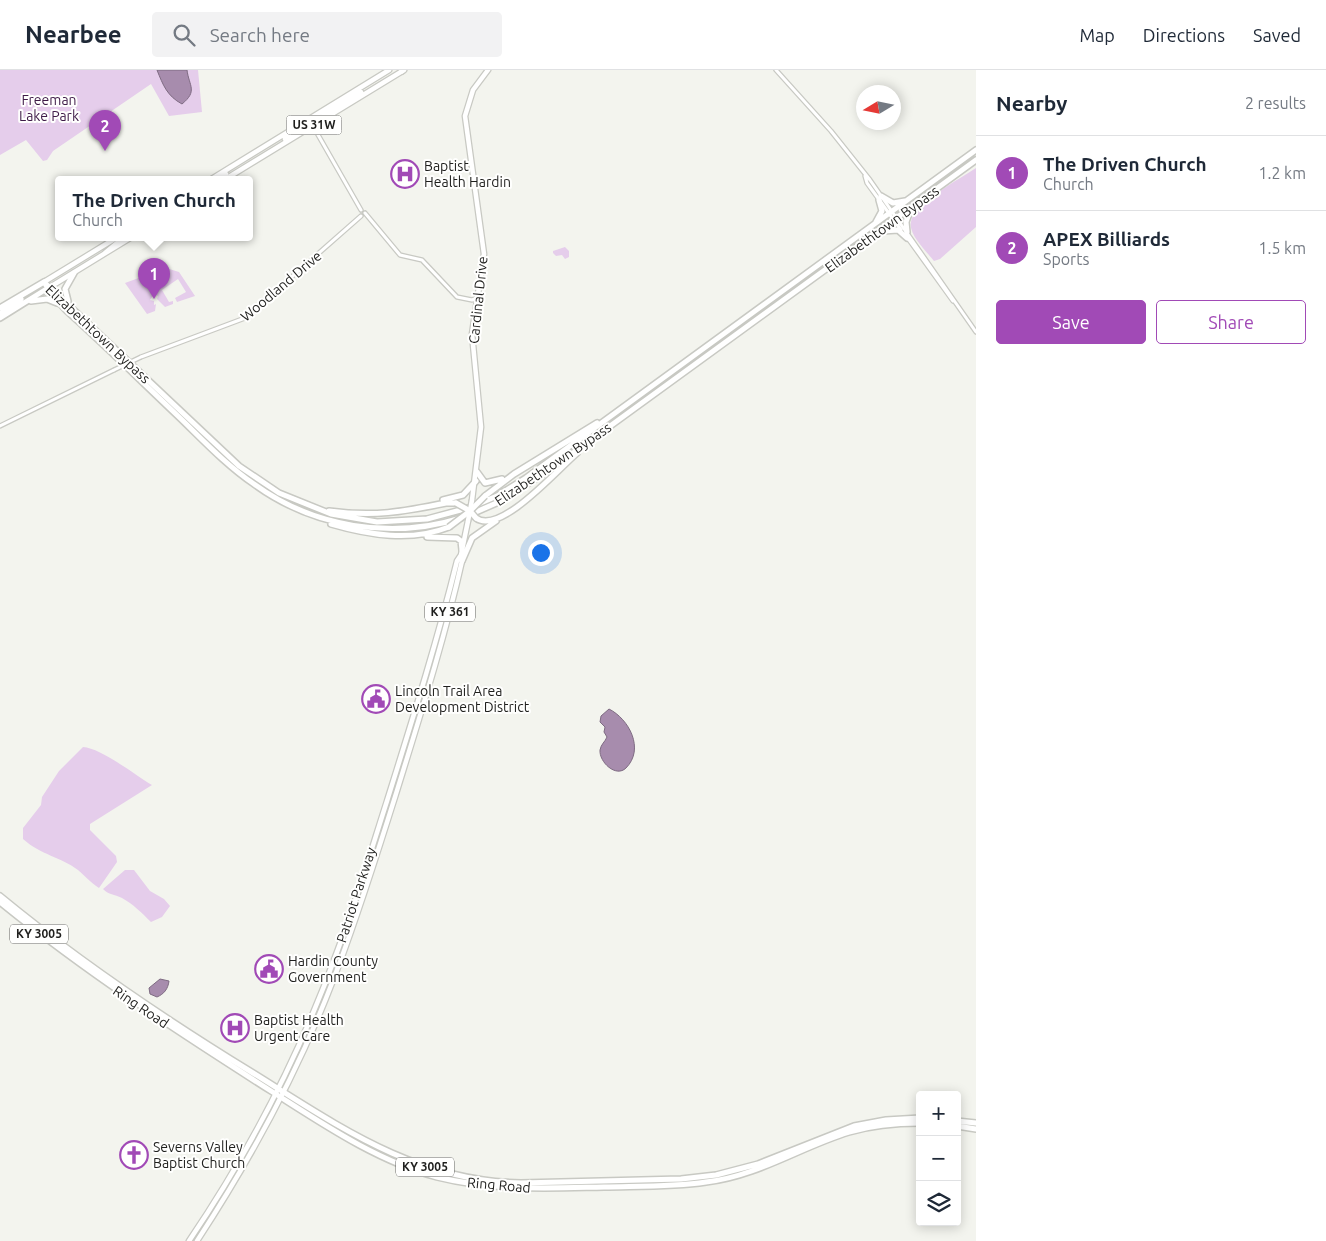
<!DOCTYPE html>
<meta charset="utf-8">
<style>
:root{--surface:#fff;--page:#f2f2f3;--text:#1f2937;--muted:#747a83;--line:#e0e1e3;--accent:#a14ab6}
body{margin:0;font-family:Ubuntu,sans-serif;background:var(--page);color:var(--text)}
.controls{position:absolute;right:15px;bottom:15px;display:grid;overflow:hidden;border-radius:5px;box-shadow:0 2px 12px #0003}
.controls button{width:45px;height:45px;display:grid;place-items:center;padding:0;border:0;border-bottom:1px solid var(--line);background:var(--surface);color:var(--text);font:25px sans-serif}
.compass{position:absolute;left:856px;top:15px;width:45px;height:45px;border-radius:50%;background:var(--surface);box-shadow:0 2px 12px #0003;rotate:260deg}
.you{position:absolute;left:540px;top:482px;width:18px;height:18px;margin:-12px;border:4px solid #fff;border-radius:50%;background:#1a73e8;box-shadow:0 0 0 8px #1a73e833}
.badge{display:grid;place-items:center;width:32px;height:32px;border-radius:50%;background:var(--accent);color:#fff;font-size:16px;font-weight:700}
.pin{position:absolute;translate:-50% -41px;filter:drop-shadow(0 1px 2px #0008)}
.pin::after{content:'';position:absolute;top:26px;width:18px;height:15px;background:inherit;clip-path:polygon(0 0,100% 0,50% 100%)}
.popup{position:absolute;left:55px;top:106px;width:198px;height:65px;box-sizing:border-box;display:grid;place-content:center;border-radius:5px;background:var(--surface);filter:drop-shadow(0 1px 4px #0005);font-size:16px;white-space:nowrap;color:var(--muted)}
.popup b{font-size:19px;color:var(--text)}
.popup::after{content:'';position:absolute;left:50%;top:100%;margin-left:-10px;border:10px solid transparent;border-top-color:var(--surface)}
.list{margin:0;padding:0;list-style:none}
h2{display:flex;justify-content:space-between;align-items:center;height:65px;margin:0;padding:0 20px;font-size:21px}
h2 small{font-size:16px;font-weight:400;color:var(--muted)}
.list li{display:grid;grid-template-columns:32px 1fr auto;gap:15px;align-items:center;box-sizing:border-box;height:75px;padding:0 20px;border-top:1px solid var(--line)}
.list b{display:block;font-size:19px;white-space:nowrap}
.list p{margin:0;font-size:16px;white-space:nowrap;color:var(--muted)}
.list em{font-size:16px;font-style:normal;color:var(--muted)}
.actions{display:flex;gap:10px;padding:15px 20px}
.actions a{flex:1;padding:11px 0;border:1px solid var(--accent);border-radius:5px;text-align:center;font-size:18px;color:var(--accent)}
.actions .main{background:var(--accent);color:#fff}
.icon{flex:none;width:28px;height:28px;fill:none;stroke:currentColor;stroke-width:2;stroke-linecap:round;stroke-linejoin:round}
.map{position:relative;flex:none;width:976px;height:1171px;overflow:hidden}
header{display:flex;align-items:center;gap:30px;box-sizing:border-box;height:70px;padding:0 25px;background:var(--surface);border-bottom:1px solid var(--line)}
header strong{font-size:24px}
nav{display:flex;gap:28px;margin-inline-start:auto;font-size:18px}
.search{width:350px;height:45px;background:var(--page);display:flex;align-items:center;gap:12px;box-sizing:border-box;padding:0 18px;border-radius:5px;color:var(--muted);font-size:19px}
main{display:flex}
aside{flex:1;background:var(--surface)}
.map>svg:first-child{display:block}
.green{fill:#e5cdeb}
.water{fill:#a78cad;stroke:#7e6b82}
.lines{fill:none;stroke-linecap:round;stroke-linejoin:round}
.tertiary-casing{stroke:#c8c9c3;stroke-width:5.5}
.primary-casing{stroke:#c8c9c3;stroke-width:7}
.trunk-casing{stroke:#c8c9c3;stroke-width:8}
.tertiary{stroke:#fff;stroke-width:3}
.primary{stroke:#fff;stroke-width:4.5}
.trunk{stroke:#fff;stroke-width:5}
.tertiary-bridge-casing{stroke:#c8c9c3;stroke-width:5.5;stroke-linecap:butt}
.primary-bridge-casing{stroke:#c8c9c3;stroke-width:7;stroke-linecap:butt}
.trunk-bridge-casing{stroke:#c8c9c3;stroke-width:8;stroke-linecap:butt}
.tertiary-bridge{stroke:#fff;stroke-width:3}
.primary-bridge{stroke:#fff;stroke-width:4.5}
.trunk-bridge{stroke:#fff;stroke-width:5}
.labels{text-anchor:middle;stroke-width:4;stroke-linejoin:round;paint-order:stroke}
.shield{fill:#fffffe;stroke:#626260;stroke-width:1}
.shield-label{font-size:12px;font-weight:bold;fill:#1f1f1d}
.park-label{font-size:14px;fill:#3f1b48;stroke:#fffffe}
.poi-label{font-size:14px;fill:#1f1f1d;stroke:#fffffe;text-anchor:start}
.street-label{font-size:14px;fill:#1f1f1d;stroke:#fffffe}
</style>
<header>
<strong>Nearbee</strong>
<div class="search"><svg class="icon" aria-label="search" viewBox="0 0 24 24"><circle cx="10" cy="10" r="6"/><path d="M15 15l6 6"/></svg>Search here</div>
<nav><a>Map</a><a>Directions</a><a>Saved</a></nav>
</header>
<main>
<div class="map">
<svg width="976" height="1171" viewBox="0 0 976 1171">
<rect width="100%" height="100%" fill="#f3f4ee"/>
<!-- green -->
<path class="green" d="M0,0h198l4,42 -33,4 -18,-32 -98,67 -6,9 -4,1 -17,-21 -26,15z
M976,98v59l-36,32 -6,2c-7,-9 -26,-27 -23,-39 2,-18 50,-44 65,-54z
M565,177l4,4v6l-4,2 -3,-4 -6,1 -3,-3v-2z
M166,198l13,4 16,24 -18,6 -2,-4 11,-6 -8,-13 -16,11 7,12 4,-1v3l-8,3 -8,-8 1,-3 -4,-2 -4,6 4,1v4l2,-1 -1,7 -8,3 -22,-31z
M83,677c18,1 52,28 69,38l-62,39v6l26,26 1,6 -18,26c-9,-6 -14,-12 -21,-18 -17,-13 -37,-15 -55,-31v-11l18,-23 1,-8 17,-26z
M125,800h9l16,21 14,8 6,7 -8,11 -11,5c-9,-9 -18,-18 -29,-24 -8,-4 -13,-3 -19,-9z"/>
<!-- water -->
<path class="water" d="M157,0h30c2,16 11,21 -5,34 -15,-8 -19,-19 -25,-34z
M609,639c20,10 36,40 17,59 -10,10 -27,-6 -26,-18 1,-6 5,-8 7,-13l-3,-5 1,-5 -5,-5 1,-6z
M160,909l9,2c-1,8 -5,13 -12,16l-7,-3 -1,-6z"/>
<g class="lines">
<defs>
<path id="tertiary" d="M776,0l55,61 39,49 106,152
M313,56l48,84
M865,106l2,7 34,47
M365,143l35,42 22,5 35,37 15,3 5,-2
M907,167l46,64
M141,287l104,-39 116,-102
M0,356l114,-56"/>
<path id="primary" d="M313,56l2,-5 46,-29
M285,69l20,-12 2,-6
M210,110l179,-110
M220,110l6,-6
M224,110l180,-110
M105,183l18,-15
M44,212l72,-44
M50,217l80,-49
M472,430l9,-73 -9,-93 12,-80 -19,-138 8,-26 15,-20
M189,1171c61,-90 111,-187 148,-289 19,-50 34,-101 50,-151 25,-80 50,-159 70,-240l4,-6
M197,1171c53,-81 100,-167 135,-258 24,-61 43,-123 63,-186 24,-78 49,-156 67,-236l-1,-6 7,-34"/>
<path id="trunk" d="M402,1l1,-1
M881,126l12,7 12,-2
M876,152l6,-11 -3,-11
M883,161l15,-1 9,8
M907,162l-1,-10 4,-11
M44,212l10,15 13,14c38,34 74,70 111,105 24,23 48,49 76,68 59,43 137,56 207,34
M46,214l193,182 40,27 52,21 46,8 50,-3 41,-11
M31,231l16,-2 10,4
M68,231l-3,-12 9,-16
M0,238l44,-26
M0,244l21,-15
M0,248l48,-30
M477,402l8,11 17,-4
M485,426l29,-22 83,-51
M443,430l20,-5 13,-14
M476,435l21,-9 29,-18 450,-328
M329,441c45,6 73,1 117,-8h10
M469,445l32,-14 50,-32 425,-309
M476,448c24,18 83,-50 101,-65
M331,454c38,11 80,18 118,3
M427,467l30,1 4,3 1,9
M462,491l10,-23 24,-17
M0,826c80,66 165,123 253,177 87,54 162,108 268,110l160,-4 35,-4 42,-11 96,-38 32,-6 34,-2
M0,832c86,70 177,129 271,189 52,33 106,70 166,86 56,14 111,11 167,10 34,-1 68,0 102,-5 52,-6 94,-35 143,-50 24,-7 47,-9 71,-9
M957,1051l19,2
M957,1056l19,3"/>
</defs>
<!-- tertiary casing -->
<use href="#tertiary" class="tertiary-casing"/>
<!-- primary casing -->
<use href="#primary" class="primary-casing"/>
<!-- trunk casing -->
<use href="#trunk" class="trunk-casing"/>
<!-- tertiary -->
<use href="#tertiary" class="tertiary"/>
<!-- primary -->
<use href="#primary" class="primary"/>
<!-- trunk -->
<use href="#trunk" class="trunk"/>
<defs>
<path id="tertiary-bridge" d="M114,300l27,-13"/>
<path id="primary-bridge" d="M468,451l4,-21"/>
<path id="trunk-bridge" d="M476,448l-6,-7 15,-15
M449,457l21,-16 -14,-8"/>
</defs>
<!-- tertiary-bridge casing -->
<use href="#tertiary-bridge" class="tertiary-bridge-casing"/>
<!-- primary-bridge casing -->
<use href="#primary-bridge" class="primary-bridge-casing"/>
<!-- trunk-bridge casing -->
<use href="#trunk-bridge" class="trunk-bridge-casing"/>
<!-- tertiary-bridge -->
<use href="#tertiary-bridge" class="tertiary-bridge"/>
<!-- primary-bridge -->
<use href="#primary-bridge" class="primary-bridge"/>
<!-- trunk-bridge -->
<use href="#trunk-bridge" class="trunk-bridge"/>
</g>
<!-- icons -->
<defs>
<symbol id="hospital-ring" viewBox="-11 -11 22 22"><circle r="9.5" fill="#fffffe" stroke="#a14ab6" stroke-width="1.5"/><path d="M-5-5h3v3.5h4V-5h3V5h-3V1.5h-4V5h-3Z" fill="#a14ab6"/></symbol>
<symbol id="civic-ring" viewBox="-11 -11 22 22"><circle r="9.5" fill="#fffffe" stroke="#a14ab6" stroke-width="1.5"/><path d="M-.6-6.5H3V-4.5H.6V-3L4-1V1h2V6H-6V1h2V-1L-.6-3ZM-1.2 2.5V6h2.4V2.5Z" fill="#a14ab6"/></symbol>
<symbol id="church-ring" viewBox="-11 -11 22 22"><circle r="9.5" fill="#fffffe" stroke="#a14ab6" stroke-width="1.5"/><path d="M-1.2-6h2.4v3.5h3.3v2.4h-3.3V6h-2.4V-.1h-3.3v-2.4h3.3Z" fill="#a14ab6"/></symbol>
</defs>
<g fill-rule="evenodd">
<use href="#hospital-ring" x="389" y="88" width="32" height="32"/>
<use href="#civic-ring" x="360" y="613" width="32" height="32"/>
<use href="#civic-ring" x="253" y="883" width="32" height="32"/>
<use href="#hospital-ring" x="219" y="942" width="32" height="32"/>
<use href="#church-ring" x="118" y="1069" width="32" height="32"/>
</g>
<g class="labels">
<!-- shield labels -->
<g class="shield">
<rect x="286.5" y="45.5" width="55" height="19" rx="4"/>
<rect x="425" y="532.5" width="50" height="19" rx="4"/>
<rect x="10" y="854.5" width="58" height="19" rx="4"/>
<rect x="396" y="1087.5" width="58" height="19" rx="4"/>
</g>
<g class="shield-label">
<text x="314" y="59">US 31W</text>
<text x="450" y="546">KY 361</text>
<text x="39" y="868">KY 3005</text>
<text x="425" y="1101">KY 3005</text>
</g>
<!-- park labels -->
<g class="park-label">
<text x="49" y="35">Freeman<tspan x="49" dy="16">Lake Park</tspan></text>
</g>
<!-- poi labels -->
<g class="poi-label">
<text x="424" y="101">Baptist<tspan x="424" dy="16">Health Hardin</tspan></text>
<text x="395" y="626">Lincoln Trail Area<tspan x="395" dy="16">Development District</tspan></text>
<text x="288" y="896">Hardin County<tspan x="288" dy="16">Government</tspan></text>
<text x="254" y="955">Baptist Health<tspan x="254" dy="16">Urgent Care</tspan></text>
<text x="153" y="1082">Severns Valley<tspan x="153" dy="16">Baptist Church</tspan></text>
</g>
<!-- street labels -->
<g class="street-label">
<text transform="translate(882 159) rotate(-36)" y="5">Elizabethtown Bypass</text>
<text transform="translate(281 216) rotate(-40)" y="5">Woodland Drive</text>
<text transform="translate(478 230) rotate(-84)" y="5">Cardinal Drive</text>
<text transform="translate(98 264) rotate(43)" y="5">Elizabethtown Bypass</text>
<text transform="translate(553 394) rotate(-34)" y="5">Elizabethtown Bypass</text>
<text transform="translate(356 825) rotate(-72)" y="5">Patriot Parkway</text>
<text transform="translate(141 937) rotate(34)" y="5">Ring Road</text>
<text transform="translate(499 1115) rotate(5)" y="5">Ring Road</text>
</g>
</g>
</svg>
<div class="controls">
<button>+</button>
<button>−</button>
<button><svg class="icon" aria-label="layers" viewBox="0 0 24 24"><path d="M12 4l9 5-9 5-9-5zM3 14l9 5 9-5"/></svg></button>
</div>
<svg class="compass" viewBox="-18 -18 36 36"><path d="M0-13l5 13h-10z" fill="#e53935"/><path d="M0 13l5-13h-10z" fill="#747a83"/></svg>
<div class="you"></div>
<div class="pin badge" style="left:154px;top:229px">1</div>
<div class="popup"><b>The Driven Church</b>Church</div>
<div class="pin badge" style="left:105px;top:81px">2</div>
</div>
<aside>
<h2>Nearby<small>2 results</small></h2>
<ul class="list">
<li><span class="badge">1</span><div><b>The Driven Church</b><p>Church</p></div><em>1.2 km</em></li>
<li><span class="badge">2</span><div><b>APEX Billiards</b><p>Sports</p></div><em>1.5 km</em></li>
</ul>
<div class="actions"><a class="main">Save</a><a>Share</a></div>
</aside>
</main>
